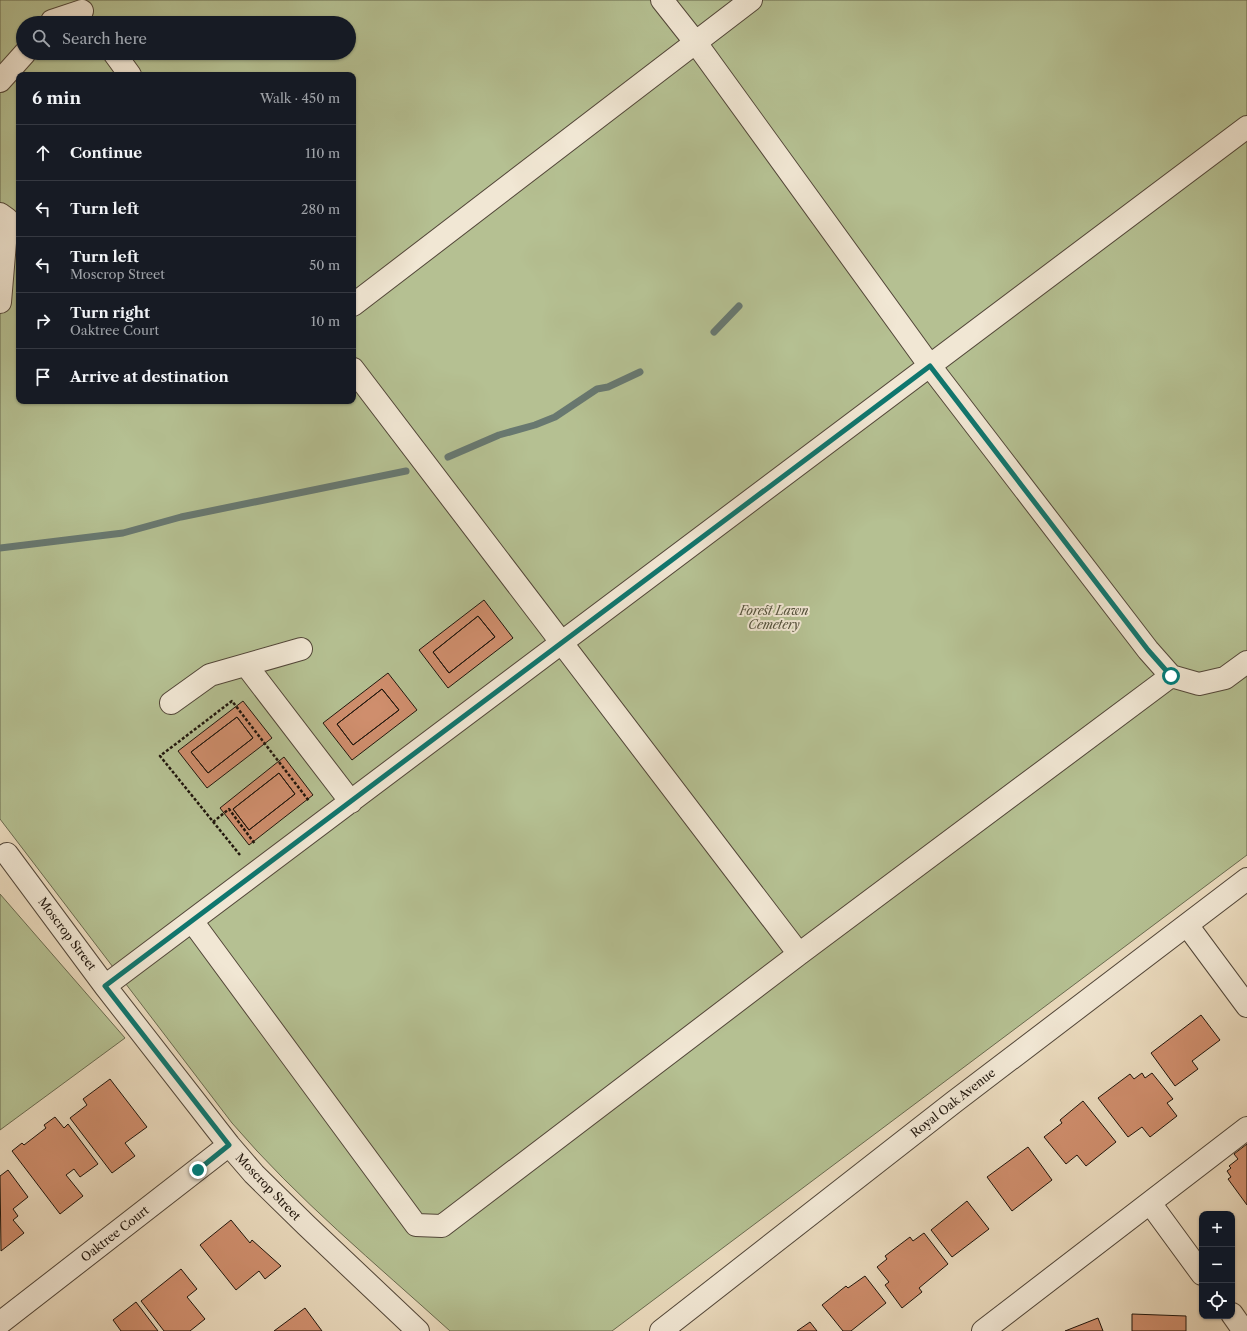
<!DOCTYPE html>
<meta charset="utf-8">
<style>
:root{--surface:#171b24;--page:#20242c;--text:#f1f3f6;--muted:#9ea1a6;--line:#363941}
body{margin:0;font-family:"Libre Caslon Text",serif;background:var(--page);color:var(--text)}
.controls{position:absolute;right:12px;bottom:12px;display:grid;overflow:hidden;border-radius:8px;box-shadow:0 1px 3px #0004}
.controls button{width:36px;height:36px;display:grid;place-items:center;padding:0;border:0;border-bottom:1px solid var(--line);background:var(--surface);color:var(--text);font:20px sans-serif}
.stop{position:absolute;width:12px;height:12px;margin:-9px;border:3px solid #0f766e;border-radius:50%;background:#fff}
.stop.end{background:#0f766e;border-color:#fff;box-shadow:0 1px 4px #0008}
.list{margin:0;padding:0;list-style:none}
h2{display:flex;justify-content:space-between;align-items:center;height:52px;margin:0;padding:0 16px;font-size:17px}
h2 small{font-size:13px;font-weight:400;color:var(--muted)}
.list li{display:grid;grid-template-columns:26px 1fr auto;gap:12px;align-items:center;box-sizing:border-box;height:56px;padding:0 16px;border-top:1px solid var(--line)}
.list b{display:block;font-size:15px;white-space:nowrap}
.list p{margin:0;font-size:13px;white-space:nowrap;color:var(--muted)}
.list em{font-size:13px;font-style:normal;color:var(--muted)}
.icon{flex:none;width:22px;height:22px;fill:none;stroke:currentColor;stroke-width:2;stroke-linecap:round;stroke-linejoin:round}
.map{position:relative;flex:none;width:1247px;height:1331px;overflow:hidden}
.search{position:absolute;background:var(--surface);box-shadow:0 1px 3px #0004;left:16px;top:16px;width:340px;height:44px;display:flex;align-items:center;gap:10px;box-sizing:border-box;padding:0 14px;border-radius:22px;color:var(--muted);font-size:15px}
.panel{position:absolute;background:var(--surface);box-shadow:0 1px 3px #0004;left:16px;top:72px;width:340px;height:332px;border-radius:8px}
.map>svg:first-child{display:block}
.green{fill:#b5c092;stroke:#6a6a4f;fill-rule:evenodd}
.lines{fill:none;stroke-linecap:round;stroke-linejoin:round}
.stream{stroke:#687870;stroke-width:7}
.building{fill:#cf8e6d;stroke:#1f150c;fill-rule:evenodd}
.minor-casing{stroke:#524638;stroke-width:24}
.path{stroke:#1f150c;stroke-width:2.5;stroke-dasharray:3 2;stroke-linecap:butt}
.minor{stroke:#f1e7d4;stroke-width:22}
.route{stroke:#0f766e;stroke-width:5}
.labels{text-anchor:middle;stroke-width:4;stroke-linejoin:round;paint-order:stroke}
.park-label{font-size:12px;font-style:italic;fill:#54513b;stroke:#f1e7d4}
.street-label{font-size:12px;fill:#1f150c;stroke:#f1e7d4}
</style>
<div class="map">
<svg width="1247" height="1331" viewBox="0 0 1247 1331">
<rect width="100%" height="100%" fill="#eadabd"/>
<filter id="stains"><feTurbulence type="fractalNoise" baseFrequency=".005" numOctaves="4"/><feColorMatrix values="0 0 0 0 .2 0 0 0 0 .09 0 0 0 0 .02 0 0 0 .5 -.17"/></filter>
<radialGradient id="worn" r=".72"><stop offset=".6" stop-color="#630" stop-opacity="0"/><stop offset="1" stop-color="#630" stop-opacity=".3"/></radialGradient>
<!-- green -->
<path class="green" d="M0,0h1247v855l-635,476h-162c-74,-67 -153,-132 -218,-208l-232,-304zM23,23h326v30h-326zM19,75h334v326h-334z
M0,894l125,144 -125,92z"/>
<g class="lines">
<!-- stream -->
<path class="stream" d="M714,332l25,-26
M448,457l51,-22 36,-10 20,-8 42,-28 11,-2 32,-15
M0,548l123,-15 58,-16 225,-46"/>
</g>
<!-- building -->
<path class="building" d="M484,600l29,38 -65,50 -29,-38zM478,616l17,21 -46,36 -16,-21z
M478,616l17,21 -46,36 -16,-21z
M388,673l29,37 -65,50 -29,-37zM382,689l17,21 -46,35 -16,-21z
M382,689l17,21 -46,35 -16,-21z
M243,701l29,37 -65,50 -29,-37zM237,717l16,21 -45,35 -17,-21z
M237,717l16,21 -45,35 -17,-21z
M284,757l29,38 -64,50 -29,-37zM279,773l16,21 -46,36 -16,-21z
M279,773l16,21 -46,36 -16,-21z
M1201,1015l19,25 -28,21 6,8 -23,17 -24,-33z
M1142,1073l3,5 7,-5 21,26 -6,4 10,13 -27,21 -8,-10 -14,10 -30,-39 32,-24 4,5z
M110,1079l37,48 -22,16 10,13 -23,17 -42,-55 17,-13 -4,-6z
M1083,1101l33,41 -30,24 -9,-11 -11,9 -22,-27 18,-14 -2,-3z
M55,1117l9,11 4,-4 30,40 -18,13 -6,-8 -8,6 17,21 -23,18 -48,-63 10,-8 2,2 22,-17 -2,-3z
M1247,1144v61l-19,-26 3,-2 -4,-6 4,-3 -2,-2 9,-7 -4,-5z
M1028,1147l24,33 -40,31 -25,-34z
M8,1170l20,27 -15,12 5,7 -5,4 11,13 -23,18 -1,-75z
M967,1201l22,28 -37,28 -21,-27z
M231,1220l19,23 2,-3 29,26 -16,13 -6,-8 -23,19 -36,-45z
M924,1233l24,31 -29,24 3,4 -20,16 -17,-23 4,-3 -12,-15 10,-8 -2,-3 25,-19 3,4z
M181,1269l16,20 -10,8 18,22 -15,12h-26l-23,-30z
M865,1276l21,27 -35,28h-8l-21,-26 24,-19 2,2z
M136,1302l22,29h-37l-8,-11z
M305,1308l17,23h-48z
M1132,1314l54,2v15h-54z
M1098,1318l5,13h-38z
M810,1322l7,9h-20z"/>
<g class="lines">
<defs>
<path id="minor" d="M662,0l34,43 234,323 218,284 23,26
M51,23l1,-2 30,-10
M114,53l16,22
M0,81l25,-28
M0,214l7,5 -7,83
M353,305l398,-305
M353,369l446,585
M246,665l105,137
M171,703l39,-28 91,-26
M7,854l98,132 124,159 25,29 52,51 112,106
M192,921l224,304 26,1 357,-272 372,-278 28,8 26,-6 22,-16
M1187,925l60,81
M105,986l1142,-859
M1150,1203l52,71
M1232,1314l12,17
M0,1323l229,-178
M661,1331l293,-229 293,-223
M983,1331l264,-203"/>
</defs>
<!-- minor casing -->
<use href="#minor" class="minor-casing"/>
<!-- path -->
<path class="path" d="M213,822l16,-13 26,35
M240,855l-80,-99 72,-55 77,100"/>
<!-- minor -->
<use href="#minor" class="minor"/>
</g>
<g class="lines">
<!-- route -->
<path class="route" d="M198,1170l31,-25 -124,-159 825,-620 218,284 23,26"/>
</g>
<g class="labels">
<!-- park labels -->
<g class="park-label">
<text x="774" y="615">Forest Lawn<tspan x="774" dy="14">Cemetery</tspan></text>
</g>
<!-- street labels -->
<g class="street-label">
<text transform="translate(67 934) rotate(53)" y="4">Moscrop Street</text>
<text transform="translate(953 1103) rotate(-38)" y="4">Royal Oak Avenue</text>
<text transform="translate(268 1187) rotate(46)" y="4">Moscrop Street</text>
<text transform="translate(115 1234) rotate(-38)" y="4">Oaktree Court</text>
</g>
</g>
<rect width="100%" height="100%" filter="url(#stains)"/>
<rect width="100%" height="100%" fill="url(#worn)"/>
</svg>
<div class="controls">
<button>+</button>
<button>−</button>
<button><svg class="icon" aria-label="locate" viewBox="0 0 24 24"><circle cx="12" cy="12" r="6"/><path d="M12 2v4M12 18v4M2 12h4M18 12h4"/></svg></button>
</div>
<div class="stop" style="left:1171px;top:676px"></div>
<div class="stop end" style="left:198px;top:1170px"></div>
<div class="search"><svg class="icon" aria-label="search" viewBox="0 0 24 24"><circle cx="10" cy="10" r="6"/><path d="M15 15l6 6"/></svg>Search here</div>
<section class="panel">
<h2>6 min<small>Walk · 450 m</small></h2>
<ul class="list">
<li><svg class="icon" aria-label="ahead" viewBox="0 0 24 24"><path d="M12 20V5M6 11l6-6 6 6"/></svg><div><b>Continue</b></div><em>110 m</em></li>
<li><svg class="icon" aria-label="left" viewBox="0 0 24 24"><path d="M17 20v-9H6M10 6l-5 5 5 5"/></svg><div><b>Turn left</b></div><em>280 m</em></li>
<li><svg class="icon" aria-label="left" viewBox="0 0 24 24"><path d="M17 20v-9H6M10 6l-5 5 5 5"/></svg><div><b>Turn left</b><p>Moscrop Street</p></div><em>50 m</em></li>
<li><svg class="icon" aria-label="right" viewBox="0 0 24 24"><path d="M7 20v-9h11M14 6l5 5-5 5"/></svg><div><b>Turn right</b><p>Oaktree Court</p></div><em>10 m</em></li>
<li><svg class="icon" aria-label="arrive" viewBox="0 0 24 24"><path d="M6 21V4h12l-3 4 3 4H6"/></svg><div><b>Arrive at destination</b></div></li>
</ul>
</section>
</div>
